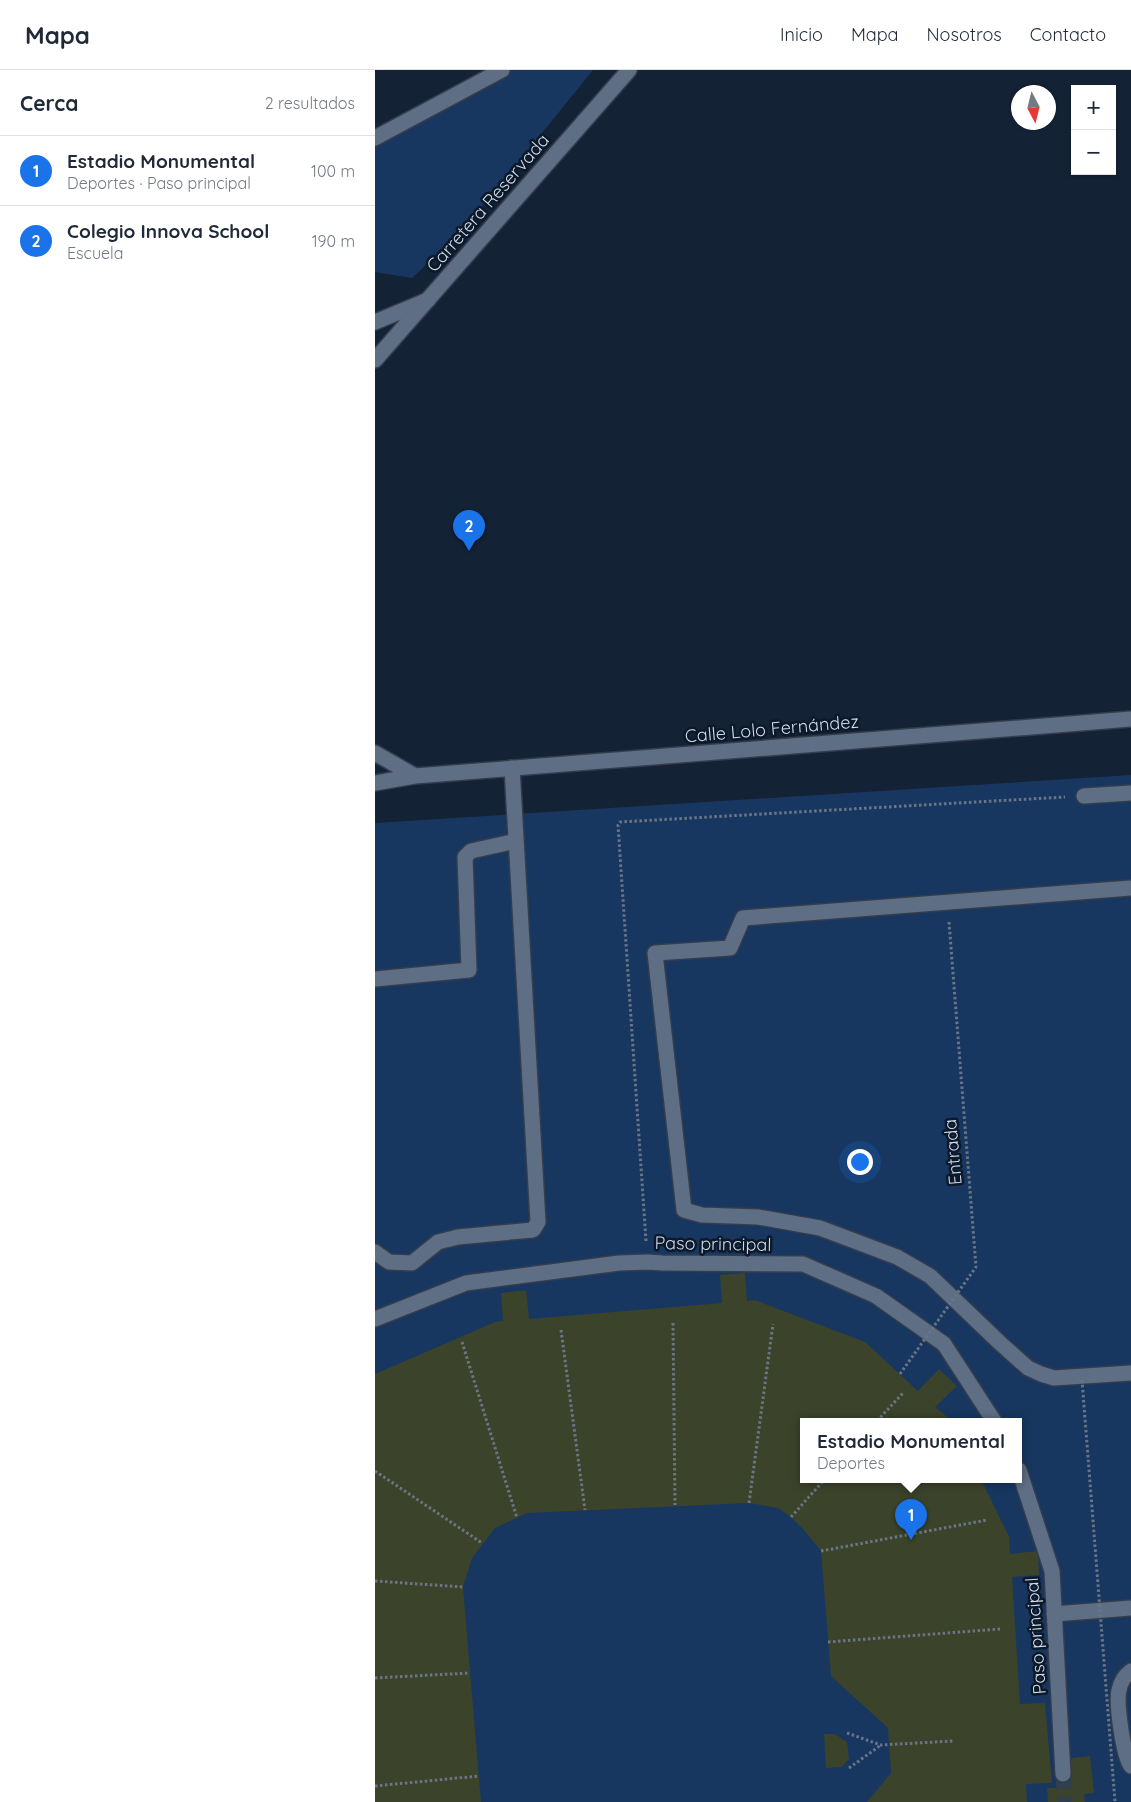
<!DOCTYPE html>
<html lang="es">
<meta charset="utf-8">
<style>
:root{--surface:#fff;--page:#f6f6f7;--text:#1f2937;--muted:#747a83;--line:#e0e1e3;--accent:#1a73e8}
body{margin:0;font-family:Quicksand,sans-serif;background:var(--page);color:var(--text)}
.controls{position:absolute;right:15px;top:15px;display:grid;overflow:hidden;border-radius:0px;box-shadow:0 1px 4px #0004}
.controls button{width:45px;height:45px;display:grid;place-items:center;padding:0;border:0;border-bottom:1px solid var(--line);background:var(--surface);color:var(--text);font:25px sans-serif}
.compass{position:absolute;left:636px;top:15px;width:45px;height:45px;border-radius:50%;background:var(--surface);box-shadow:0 1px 4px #0004;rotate:173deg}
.you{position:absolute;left:484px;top:1091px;width:18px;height:18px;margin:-12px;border:4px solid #fff;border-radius:50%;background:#1a73e8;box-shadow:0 0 0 8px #1a73e833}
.badge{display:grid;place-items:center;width:32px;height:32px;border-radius:50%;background:var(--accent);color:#fff;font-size:16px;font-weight:700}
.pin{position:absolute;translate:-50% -41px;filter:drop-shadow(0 1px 2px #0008)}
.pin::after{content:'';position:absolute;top:26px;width:18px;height:15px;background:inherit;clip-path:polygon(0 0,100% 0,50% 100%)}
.popup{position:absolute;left:425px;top:1348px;width:222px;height:65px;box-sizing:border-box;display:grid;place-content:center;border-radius:0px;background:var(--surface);filter:drop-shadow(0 1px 4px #0005);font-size:16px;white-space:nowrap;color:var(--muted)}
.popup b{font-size:19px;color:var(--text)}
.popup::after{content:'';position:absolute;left:50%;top:100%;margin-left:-10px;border:10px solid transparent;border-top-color:var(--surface)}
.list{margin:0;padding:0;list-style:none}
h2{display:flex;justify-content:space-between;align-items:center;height:65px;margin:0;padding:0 20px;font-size:21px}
h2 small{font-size:16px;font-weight:400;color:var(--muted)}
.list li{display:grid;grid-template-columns:32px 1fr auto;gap:15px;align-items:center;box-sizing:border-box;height:70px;padding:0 20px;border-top:1px solid var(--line)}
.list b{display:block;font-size:19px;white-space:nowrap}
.list p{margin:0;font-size:16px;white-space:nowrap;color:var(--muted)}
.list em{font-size:16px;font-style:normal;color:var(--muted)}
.map{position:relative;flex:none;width:756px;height:1732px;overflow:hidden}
header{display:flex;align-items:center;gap:30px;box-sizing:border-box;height:70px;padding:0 25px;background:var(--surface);border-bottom:1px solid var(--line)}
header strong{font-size:24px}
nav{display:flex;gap:28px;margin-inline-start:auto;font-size:18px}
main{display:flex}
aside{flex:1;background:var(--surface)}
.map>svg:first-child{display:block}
.green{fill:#173760;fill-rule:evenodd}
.building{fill:#3b432b}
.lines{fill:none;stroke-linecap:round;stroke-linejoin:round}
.street-tunnel{stroke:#303e50;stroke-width:15;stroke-dasharray:15 8;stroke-linecap:butt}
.lane-casing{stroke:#343d4d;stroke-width:18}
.street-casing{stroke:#343d4d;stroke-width:18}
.path{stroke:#6a7686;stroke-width:3;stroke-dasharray:2.5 2.5;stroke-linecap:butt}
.lane{stroke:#5e6e84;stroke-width:15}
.street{stroke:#5e6e84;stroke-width:15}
.path-bridge{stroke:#6a7686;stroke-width:3;stroke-dasharray:2.5 2.5;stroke-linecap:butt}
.labels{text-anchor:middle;stroke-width:5;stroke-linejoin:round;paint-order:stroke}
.street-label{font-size:18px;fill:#d1dae7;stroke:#0b192a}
</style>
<header>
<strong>Mapa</strong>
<nav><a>Inicio</a><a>Mapa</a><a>Nosotros</a><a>Contacto</a></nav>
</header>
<main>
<aside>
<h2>Cerca<small>2 resultados</small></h2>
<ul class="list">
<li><span class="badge">1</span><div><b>Estadio Monumental</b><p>Deportes · Paso principal</p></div><em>100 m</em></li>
<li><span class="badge">2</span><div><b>Colegio Innova School</b><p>Escuela</p></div><em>190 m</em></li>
</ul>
</aside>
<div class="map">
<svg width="756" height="1732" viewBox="0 0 756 1732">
<rect width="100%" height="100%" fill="#142235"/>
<!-- green -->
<path class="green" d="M127,0h91l-128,158 -53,50 -37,-6v-134z
M756,705v1027h-756v-979zM428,1351h216v58h-216z"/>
<!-- building -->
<path class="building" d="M370,1203l2,28 8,-1 110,42 53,49 21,-22 18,17 -22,21 17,14h-149v58h178l28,58 1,17 28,-3 1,24 -27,2 8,127 25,-1 7,80 -26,1 1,18h-160l24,-29 -3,-45 -57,-52 -10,-125 -17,-21 -13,-13 -13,-9 -29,-5 -222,10 -32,15 -23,30 -9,29 18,215h-106v-428l120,-52 8,-1 -2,-28 25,-3 3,29 193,-16 -2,-28z
M449,1664h11l12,8 2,17 -7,8 -16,1z
M715,1686l4,37 -10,1 1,8h-37l-1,-14h10l15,-30z"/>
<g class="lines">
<!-- street-tunnel -->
<path class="street-tunnel" d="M688,1704l2,28"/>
<defs>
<path id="lane" d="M0,252l53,-22
M756,818l-388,30 -13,30 -75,5 29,257 18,5 56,2 62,11 77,29 33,19 70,67 28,25 13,6 13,4 77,-5
M0,909l94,-9 -4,-113 6,-6 45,-10
M0,1182l14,10 23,1 26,-21 20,-5 75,-7 5,-8 -26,-454
M679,1544l77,-6
M756,1601c-7,5 -10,10 -12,19 -3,12 4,66 12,76"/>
<path id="street" d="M0,68l127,-68
M0,290l254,-290
M0,683l40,23
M0,713l40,-7 716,-57
M709,726l47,-3
M0,1249l91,-36 153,-20 29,-1 14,1 141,1 73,32 68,48 50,77
M644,1400l33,101 11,203"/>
</defs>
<!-- lane casing -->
<use href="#lane" class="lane-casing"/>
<!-- street casing -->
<use href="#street" class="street-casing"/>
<!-- path -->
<path class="path" d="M574,852l27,345
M271,1171l-28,-416 2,-3 445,-25
M298,1253l2,182
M186,1260l24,180
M87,1272l55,176
M502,1351l26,-28
M0,1401l107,72
M374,1433l24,-179
M416,1447l34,-38
M446,1481l166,-31
M0,1511l88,6
M453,1572l172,-13
M0,1608l95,-5
M472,1663l34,12 72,-4
M474,1698l32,-23
M0,1716l104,-10"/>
<!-- lane -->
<use href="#lane" class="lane"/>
<!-- street -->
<use href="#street" class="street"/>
<!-- path-bridge -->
<path class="path-bridge" d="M525,1304l76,-107
M707,1310l33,422"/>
</g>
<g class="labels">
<!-- street labels -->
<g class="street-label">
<text transform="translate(113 133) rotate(-49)" y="6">Carretera Reservada</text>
<text transform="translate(397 659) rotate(-5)" y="6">Calle Lolo Fernández</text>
<text transform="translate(578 1082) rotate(-95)" y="6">Entrada</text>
<text transform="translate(338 1174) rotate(1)" y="6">Paso principal</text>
<text transform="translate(661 1566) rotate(-94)" y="6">Paso principal</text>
</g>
</g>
</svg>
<div class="controls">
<button>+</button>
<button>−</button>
</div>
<svg class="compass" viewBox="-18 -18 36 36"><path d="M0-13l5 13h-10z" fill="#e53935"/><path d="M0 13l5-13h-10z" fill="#747a83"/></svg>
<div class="you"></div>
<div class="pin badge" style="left:536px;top:1470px">1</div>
<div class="popup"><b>Estadio Monumental</b>Deportes</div>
<div class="pin badge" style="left:94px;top:481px">2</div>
</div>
</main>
